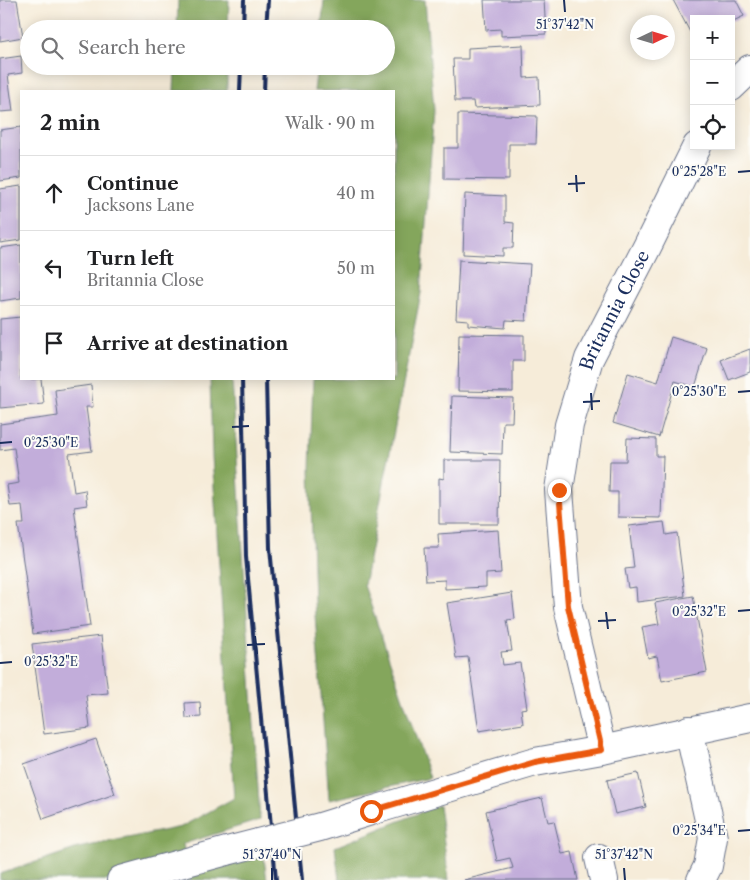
<!DOCTYPE html>
<meta charset="utf-8">
<style>
:root{--surface:#fff;--page:#f2f2f2;--text:#202124;--muted:#757577;--line:#e0e0e0}
body{margin:0;font-family:"Libre Caslon Text",serif;background:var(--page);color:var(--text)}
.controls{position:absolute;right:15px;top:15px;display:grid;overflow:hidden;border-radius:0px;box-shadow:0 2px 12px #0003}
.controls button{width:45px;height:45px;display:grid;place-items:center;padding:0;border:0;border-bottom:1px solid var(--line);background:var(--surface);color:var(--text);font:25px sans-serif}
.compass{position:absolute;left:630px;top:15px;width:45px;height:45px;border-radius:50%;background:var(--surface);box-shadow:0 2px 12px #0003;rotate:86deg}
.stop{position:absolute;width:15px;height:15px;margin:-11px;border:4px solid #ea580c;border-radius:50%;background:#fff}
.stop.end{background:#ea580c;border-color:#fff;box-shadow:0 1px 5px #0008}
.list{margin:0;padding:0;list-style:none}
h2{display:flex;justify-content:space-between;align-items:center;height:65px;margin:0;padding:0 20px;font-size:21px}
h2 small{font-size:16px;font-weight:400;color:var(--muted)}
.list li{display:grid;grid-template-columns:32px 1fr auto;gap:15px;align-items:center;box-sizing:border-box;height:75px;padding:0 20px;border-top:1px solid var(--line)}
.list b{display:block;font-size:19px;white-space:nowrap}
.list p{margin:0;font-size:16px;white-space:nowrap;color:var(--muted)}
.list em{font-size:16px;font-style:normal;color:var(--muted)}
.icon{flex:none;width:28px;height:28px;fill:none;stroke:currentColor;stroke-width:2;stroke-linecap:round;stroke-linejoin:round}
.map{position:relative;flex:none;width:750px;height:880px;overflow:hidden}
.search{position:absolute;background:var(--surface);box-shadow:0 2px 12px #0003;left:20px;top:20px;width:375px;height:55px;display:flex;align-items:center;gap:12px;box-sizing:border-box;padding:0 18px;border-radius:28px;color:var(--muted);font-size:19px}
.panel{position:absolute;background:var(--surface);box-shadow:0 2px 12px #0003;left:20px;top:90px;width:375px;height:290px;border-radius:0px}
.map>svg:first-child{display:block}
.forest{fill:#84a65b;stroke:#506a5c}
.building{fill:#c2adda}
.lines{fill:none;stroke-linecap:round;stroke-linejoin:round}
.minor-casing{stroke:#687189;stroke-width:30}
.minor{stroke:#fff;stroke-width:28}
.rail{stroke:#1b2f5e;stroke-width:4}
.minor-bridge-casing{stroke:#687189;stroke-width:30;stroke-linecap:butt}
.minor-bridge{stroke:#fff;stroke-width:28}
.route{stroke:#ea580c;stroke-width:6}
.ticks{fill:none;stroke:#1b2f5e;stroke-width:2}
.labels{text-anchor:middle;stroke-width:4;stroke-linejoin:round;paint-order:stroke}
.street-label{font-size:18px;fill:#1b2f5e;stroke:#fdfcf7}
.ticks-label{font-size:12px;text-anchor:middle;fill:#1b2f5e;stroke:#fdfcf7;stroke-width:4;stroke-linejoin:round;paint-order:stroke}
</style>
<div class="map">
<svg width="750" height="880" viewBox="0 0 750 880">
<rect width="100%" height="100%" fill="#fdfcf7"/>
<filter id="ink" filterUnits="userSpaceOnUse"><feTurbulence type="fractalNoise" baseFrequency=".02" numOctaves="2"/><feDisplacementMap in="SourceGraphic" scale="10" xChannelSelector="R" yChannelSelector="G"/><feConvolveMatrix kernelMatrix="1 2 1 2 8 2 1 2 1" color-interpolation-filters="sRGB"/></filter>
<filter id="wash" filterUnits="userSpaceOnUse"><feTurbulence type="fractalNoise" baseFrequency=".0096" numOctaves="4" result="noise"/><feDisplacementMap in="SourceGraphic" scale="20" xChannelSelector="R" yChannelSelector="G"/><feGaussianBlur stdDeviation="1.12" result="paint"/><feColorMatrix in="noise" values="0 0 0 0 0 0 0 0 0 0 0 0 0 0 0 0 0 1.4 0 .05"/><feComposite in="paint" operator="in"/></filter>
<g filter="url(#wash)">
<rect width="100%" height="100%" fill="#f6ecd9"/>
<!-- forest -->
<path class="forest" d="M178,0h51l-1,29h-51z
M324,0h101l9,110 -13,183 -57,292 66,193 -101,22 -15,-198 -4,-133 3,-90h81v-288h-80l3,-25h69v-37h-65z
M175,66h52v25h-53z
M210,379h22l28,441 -77,24 5,26 75,-19 4,29h-267v-6l78,-26 103,-21 53,-29 -22,-342z
M439,805l10,75h-110l-4,-33z"/>
<g id="blocks">
<!-- building -->
<path class="building" d="M0,0h17l6,37 -23,4z
M484,0h60l2,34 -45,2v-7l-15,1z
M673,0h63l8,16 -13,6v-3h-37v11l-4,2z
M523,45l1,33 15,-1 1,28 -66,3 -1,-7h-18l-2,-42h15v-11z
M21,56l1,17 -14,2 5,36 -13,1v-53z
M458,114l79,2 -1,28h-27v36l-65,-1v-31h14z
M21,127v51l-21,3v-51z
M21,186v54l-21,3v-54z
M465,194l40,2v26l9,1 -1,25h-10v8l-40,-2z
M21,245v53l-21,3v-53z
M459,260l71,4 -4,57 -20,-1 -1,8 -37,-3v-5l-12,-1z
M21,317v62h20l3,25 -44,4v-89z
M459,334l65,1v26h-11v31l-55,-1z
M671,337l36,11 -12,39 -20,-6 -16,56 -46,-14 15,-50 30,9z
M750,349v23l-21,8 -8,-20z
M91,385l2,22h-7l6,44 -23,3 5,38 11,-2 2,15 -13,2 16,119 -57,8 -15,-110h6l-2,-19 -12,1 -3,-21 12,-2 -5,-35 -14,2v-26l58,-8 -3,-26z
M452,396l61,2 -1,24h-9l-1,32 -52,-2z
M627,438l29,1v17h7l-2,62 -43,-1v-25h-9l1,-31h16z
M444,460h56l-1,64h-60v-46l5,1z
M664,522l2,13 11,-2 8,63 -48,6 -1,-15 -8,1 -3,-19 9,-1 -5,-42z
M498,530l3,43 -15,1v13l-41,2v-9l-19,1 -2,-33h15l-1,-14z
M512,593l3,26 -8,1 5,31 -11,1 2,13 17,-2 7,45 -6,1 2,15 -44,7 -11,-74 -12,1 -9,-55z
M693,596l14,76 -45,9 -5,-25 -9,2 -6,-31 17,-3 -4,-21z
M101,636l7,57 -22,2 4,33 -46,6 -12,-90z
M200,702l1,15 -15,1 -1,-15z
M96,739l19,55 -72,25 -19,-55z
M638,773l8,34 -31,7 -8,-34z
M542,798l6,24 6,-1 8,33 10,-2 6,28h-114l49,-12 -3,-10 -13,3 -11,-50z"/>
</g>
</g>
<g filter="url(#ink)">
<use href="#blocks" fill-opacity="0" stroke="#687189" stroke-width="1"/>
<g class="lines">
<defs>
<g id="minor">
<path d="M731,87l19,-18"/>
<path d="M689,730l24,108 -5,28 -7,14"/>
<path id="s1" d="M602,750l-34,-143 -9,-117 10,-65 20,-66 58,-112 50,-101"/>
<path d="M371,811l164,-49 67,-12 148,-32"/>
<path d="M599,858l5,22"/>
<path d="M121,880l106,-29"/>
</g>
</defs>
<!-- minor casing -->
<use href="#minor" class="minor-casing"/>
<!-- minor -->
<use href="#minor" class="minor"/>
<!-- rail -->
<path class="rail" d="M243,29l1,-29
M266,29l2,-29
M240,91l1,-25
M264,91l1,-25
M242,379l4,178 30,323
M266,379l4,169 32,332"/>
<defs>
<path id="minor-bridge" d="M227,851l93,-24 51,-16"/>
</defs>
<!-- minor-bridge casing -->
<use href="#minor-bridge" class="minor-bridge-casing"/>
<!-- minor-bridge -->
<use href="#minor-bridge" class="minor-bridge"/>
</g>
</g>
<g class="lines" filter="url(#ink)">
<!-- route -->
<path class="route" d="M371,811l164,-49 67,-12 -34,-144 -9,-116"/>
</g>
<!-- ticks -->
<path class="ticks" d="M564,0l1,12M738,172l12,-1M576,175l1,17M568,184l17,-1M738,392l12,-1M591,393l1,17M583,402l17,-1M240,418l1,17M232,427l17,-1M0,443l12,-1M738,611l12,-1M606,612l2,17M598,621l18,-1M255,636l2,18M247,645l18,-1M0,663l12,-1M738,831l12,-1M272,868v12M624,868l1,12"/>
<g class="labels">
<!-- street labels -->
<g class="street-label">
<text dy="6" stroke="none"><textPath href="#s1" startOffset="454">Britannia Close</textPath></text>
</g>
</g>
<g class="ticks-label">
<text x="565" y="29">51°37'42"N</text>
<text x="699" y="176">0°25'28"E</text>
<text x="699" y="396">0°25'30"E</text>
<text x="51" y="447">0°25'30"E</text>
<text x="699" y="616">0°25'32"E</text>
<text x="51" y="666">0°25'32"E</text>
<text x="699" y="835">0°25'34"E</text>
<text x="272" y="859">51°37'40"N</text>
<text x="624" y="859">51°37'42"N</text>
</g>
</svg>
<div class="controls">
<button>+</button>
<button>−</button>
<button><svg class="icon" aria-label="locate" viewBox="0 0 24 24"><circle cx="12" cy="12" r="6"/><path d="M12 2v4M12 18v4M2 12h4M18 12h4"/></svg></button>
</div>
<svg class="compass" viewBox="-18 -18 36 36"><path d="M0-13l5 13h-10z" fill="#e53935"/><path d="M0 13l5-13h-10z" fill="#757577"/></svg>
<div class="stop" style="left:371px;top:811px"></div>
<div class="stop end" style="left:559px;top:490px"></div>
<div class="search"><svg class="icon" aria-label="search" viewBox="0 0 24 24"><circle cx="10" cy="10" r="6"/><path d="M15 15l6 6"/></svg>Search here</div>
<section class="panel">
<h2>2 min<small>Walk · 90 m</small></h2>
<ul class="list">
<li><svg class="icon" aria-label="ahead" viewBox="0 0 24 24"><path d="M12 20V5M6 11l6-6 6 6"/></svg><div><b>Continue</b><p>Jacksons Lane</p></div><em>40 m</em></li>
<li><svg class="icon" aria-label="left" viewBox="0 0 24 24"><path d="M17 20v-9H6M10 6l-5 5 5 5"/></svg><div><b>Turn left</b><p>Britannia Close</p></div><em>50 m</em></li>
<li><svg class="icon" aria-label="arrive" viewBox="0 0 24 24"><path d="M6 21V4h12l-3 4 3 4H6"/></svg><div><b>Arrive at destination</b></div></li>
</ul>
</section>
</div>
